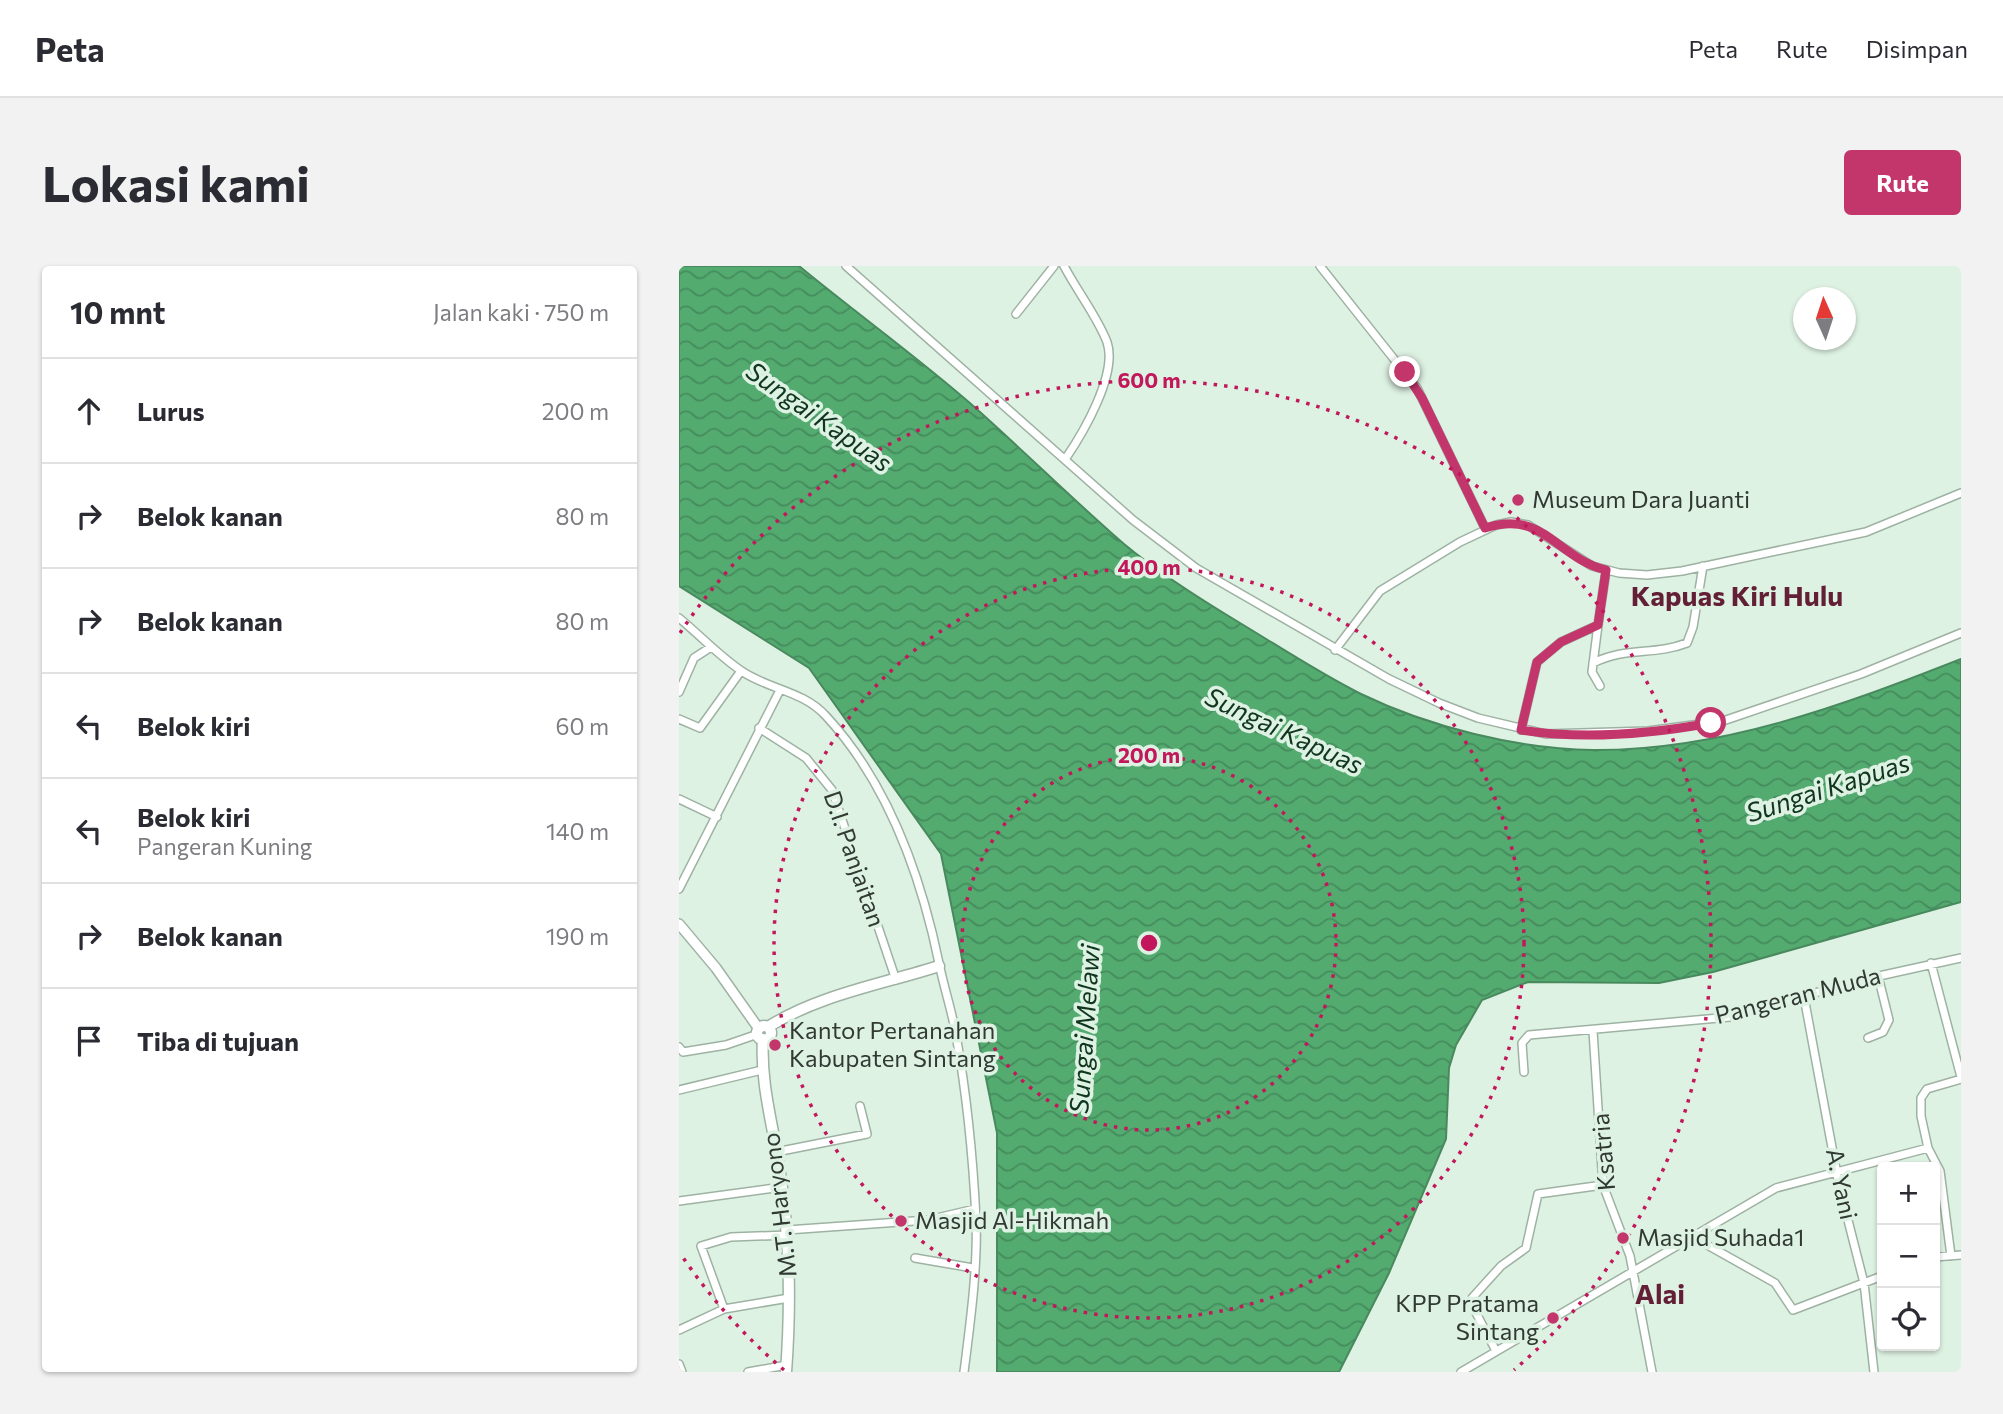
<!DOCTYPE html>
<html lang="id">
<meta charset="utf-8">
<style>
:root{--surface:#fff;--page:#f2f2f3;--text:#2b2b33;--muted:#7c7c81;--line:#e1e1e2;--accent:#c2366b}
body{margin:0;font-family:Commissioner,sans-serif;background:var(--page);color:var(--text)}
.controls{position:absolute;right:21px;bottom:21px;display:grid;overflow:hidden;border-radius:7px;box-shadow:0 2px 5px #0004}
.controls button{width:63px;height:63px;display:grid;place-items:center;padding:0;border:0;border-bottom:2px solid var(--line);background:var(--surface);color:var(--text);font:35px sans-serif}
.compass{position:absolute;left:1114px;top:21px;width:63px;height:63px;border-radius:50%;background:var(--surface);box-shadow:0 2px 5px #0004;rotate:357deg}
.stop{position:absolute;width:21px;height:21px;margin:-16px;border:5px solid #c2366b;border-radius:50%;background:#fff}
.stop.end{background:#c2366b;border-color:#fff;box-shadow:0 2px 7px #0008}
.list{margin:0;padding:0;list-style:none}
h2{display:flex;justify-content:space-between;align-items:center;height:91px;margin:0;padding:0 28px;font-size:30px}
h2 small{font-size:23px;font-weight:400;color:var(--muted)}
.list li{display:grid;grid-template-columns:46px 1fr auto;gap:21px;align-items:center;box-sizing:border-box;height:105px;padding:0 28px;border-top:2px solid var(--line)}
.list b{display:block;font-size:26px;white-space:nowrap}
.list p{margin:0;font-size:23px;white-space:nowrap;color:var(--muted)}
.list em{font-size:23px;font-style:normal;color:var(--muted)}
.icon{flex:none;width:38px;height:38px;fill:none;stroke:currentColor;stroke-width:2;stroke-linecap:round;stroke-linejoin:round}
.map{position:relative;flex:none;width:1282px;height:1106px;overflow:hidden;border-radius:7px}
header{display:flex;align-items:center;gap:42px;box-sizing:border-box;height:98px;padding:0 35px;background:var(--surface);border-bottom:2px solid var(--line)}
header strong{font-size:33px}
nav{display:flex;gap:38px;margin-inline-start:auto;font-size:24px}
.intro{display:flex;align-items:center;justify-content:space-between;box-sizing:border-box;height:168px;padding:0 42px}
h1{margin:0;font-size:49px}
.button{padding:18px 32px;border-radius:7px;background:var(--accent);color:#fff;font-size:24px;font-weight:700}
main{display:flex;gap:42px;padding:0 42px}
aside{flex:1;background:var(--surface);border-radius:7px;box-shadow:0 2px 5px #0004}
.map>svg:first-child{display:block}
.water{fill:url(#water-waves);stroke:#49895e;stroke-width:2}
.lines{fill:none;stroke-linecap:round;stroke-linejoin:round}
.minor-casing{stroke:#9eb2a3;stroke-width:10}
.major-casing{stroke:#9eb2a3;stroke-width:12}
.highway-casing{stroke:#9eb2a3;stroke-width:13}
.minor{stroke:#fff;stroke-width:7}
.major{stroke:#fff;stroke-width:9}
.highway{stroke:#fff;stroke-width:10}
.route{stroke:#c2366b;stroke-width:9}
.ring{fill:none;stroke:#c2185b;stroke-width:3.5;stroke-dasharray:3.5 7}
.poi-dot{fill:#c2366b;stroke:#def2e3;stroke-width:2.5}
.labels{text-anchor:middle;stroke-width:7;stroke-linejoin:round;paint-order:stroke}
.poi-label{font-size:24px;fill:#313933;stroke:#def2e3;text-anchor:start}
.street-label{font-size:24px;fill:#313933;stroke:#def2e3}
.water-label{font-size:26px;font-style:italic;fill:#10361e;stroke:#def2e3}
.quarter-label{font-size:28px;font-weight:bold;fill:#621f36;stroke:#def2e3}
.centre{fill:#c2185b;stroke:#def2e3;stroke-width:3.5}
.ring-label{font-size:21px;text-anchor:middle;font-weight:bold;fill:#c2185b;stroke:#def2e3;stroke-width:7;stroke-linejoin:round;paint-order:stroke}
</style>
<header>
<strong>Peta</strong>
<nav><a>Peta</a><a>Rute</a><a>Disimpan</a></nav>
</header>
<div class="intro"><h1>Lokasi kami</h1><a class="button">Rute</a></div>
<main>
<aside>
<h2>10 mnt<small>Jalan kaki · 750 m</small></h2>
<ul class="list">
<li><svg class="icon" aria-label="ahead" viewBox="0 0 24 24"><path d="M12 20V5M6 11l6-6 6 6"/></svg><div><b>Lurus</b></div><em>200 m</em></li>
<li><svg class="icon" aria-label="right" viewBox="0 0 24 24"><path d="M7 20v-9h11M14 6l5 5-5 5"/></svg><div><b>Belok kanan</b></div><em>80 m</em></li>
<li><svg class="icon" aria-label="right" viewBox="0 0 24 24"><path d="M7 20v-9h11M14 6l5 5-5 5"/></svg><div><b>Belok kanan</b></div><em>80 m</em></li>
<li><svg class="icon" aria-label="left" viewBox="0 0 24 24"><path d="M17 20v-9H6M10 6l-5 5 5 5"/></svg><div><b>Belok kiri</b></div><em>60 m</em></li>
<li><svg class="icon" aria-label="left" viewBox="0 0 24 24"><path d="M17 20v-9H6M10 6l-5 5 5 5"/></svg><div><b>Belok kiri</b><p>Pangeran Kuning</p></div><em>140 m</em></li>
<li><svg class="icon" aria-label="right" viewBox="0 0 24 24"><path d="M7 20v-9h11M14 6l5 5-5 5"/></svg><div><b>Belok kanan</b></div><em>190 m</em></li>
<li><svg class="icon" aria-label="arrive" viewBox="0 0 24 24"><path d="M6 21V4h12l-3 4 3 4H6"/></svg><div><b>Tiba di tujuan</b></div></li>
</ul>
</aside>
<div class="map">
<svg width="1282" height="1106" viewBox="0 0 1282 1106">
<defs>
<pattern id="water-waves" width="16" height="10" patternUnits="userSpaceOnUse" patternTransform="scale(1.75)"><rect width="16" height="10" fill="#53ab70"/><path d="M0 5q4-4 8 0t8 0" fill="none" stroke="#458c5d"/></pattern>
</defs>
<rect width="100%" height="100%" fill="#def2e3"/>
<!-- water -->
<path class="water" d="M0,0h120c57,47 117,90 172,138 52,46 101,95 153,140 36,30 76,55 116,79 40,24 79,50 121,71 68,33 157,55 232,56 128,1 251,-45 368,-91v243l-248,70 -54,11 -131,-1 -46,18 -26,45 -7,23 -3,71 -57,134 -50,99h-342v-239l-56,-279 -132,-186 -130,-82z"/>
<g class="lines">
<defs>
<path id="minor" d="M167,0l287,254 63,48 193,111 50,24 39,15 68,16 102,-3 75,-10 138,-47 100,-41
M385,0c13,25 33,50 43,76 11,32 -24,91 -41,116
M641,0l97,122 68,140
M337,48l38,-48
M0,352c22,18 41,39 64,54 28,18 60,19 83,44 62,67 95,160 113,247 5,25 13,48 17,72 11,61 17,123 20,184 2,47 -6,106 -12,153
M919,359l-6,47 8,14
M656,384l45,-59 80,-49 36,-17 15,-3 17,3 64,41 27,7 28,2 35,-4 184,-39 95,-39
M914,397c35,-17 60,-7 94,-20l6,-16 10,-61
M0,426l15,-34 17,-11
M0,453l21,9 41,-57
M80,462l47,30 26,32 64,190
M842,464l16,-68 24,-20 37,-17 8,-54
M0,533l38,18
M0,623l101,-199
M1252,697l30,114
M1125,731l35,188 25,98 10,89
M914,765l10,154 27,71 22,116
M1189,772l15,-6 6,-12 -11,-44
M0,781l4,5 43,-7 32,-11
M845,806l-2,-29 7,-8 201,-18 131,-37 100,-22
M0,824l83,-20
M97,886l91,-18 -7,-28
M0,935l103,-14
M108,964l141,-10 47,-11
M1014,971l82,46 18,27 89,-34
M1272,990l-11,-85 -12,-23 -7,-32v-18l6,-9 34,-10
M1256,991l26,-2
M236,992l58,10
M45,1043l65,-11
M0,1064l45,-21 -23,-63 30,-9 57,-2
M817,1085l-22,-42 -2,-11 29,-32 25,-18 12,-54 65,-9
M0,1098l3,8
M69,1106l39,-7
M782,1106l315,-184 152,-40"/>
<path id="major" d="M0,658l37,44 43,61"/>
<path id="highway" d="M78 767a7 7 0 1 1 14 0a7 7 0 1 1-14 0Z
M89,761c50,-32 115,-43 171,-61
M84,773c-3,46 11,89 17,134 10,66 11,132 6,199"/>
</defs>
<!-- minor casing -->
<use href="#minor" class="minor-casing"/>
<!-- major casing -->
<use href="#major" class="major-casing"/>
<!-- highway casing -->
<use href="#highway" class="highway-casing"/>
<!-- minor -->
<use href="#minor" class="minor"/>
<!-- major -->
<use href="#major" class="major"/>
<!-- highway -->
<use href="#highway" class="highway"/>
</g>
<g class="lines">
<!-- route -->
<path class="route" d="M726,106l17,26 63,130c59,-19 70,29 121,42l-8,55 -37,17 -24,20 -16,68c62,10 129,4 190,-7"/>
</g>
<!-- distance rings -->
<g class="ring">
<circle cx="470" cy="677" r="187"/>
<circle cx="470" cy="677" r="375"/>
<path d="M105 1104A562 562 0 0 1 1 987M1 367A562 562 0 1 1 835 1104"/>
</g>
<!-- markers -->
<g class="poi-dot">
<circle cx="839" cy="234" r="7"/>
<circle cx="96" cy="779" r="7"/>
<circle cx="222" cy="955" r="7"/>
<circle cx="944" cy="972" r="7"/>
<circle cx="874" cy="1052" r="7"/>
</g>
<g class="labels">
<!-- poi labels -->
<g class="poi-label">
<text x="853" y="242">Museum Dara Juanti</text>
<text x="110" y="773">Kantor Pertanahan<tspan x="110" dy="28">Kabupaten Sintang</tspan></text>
<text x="236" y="963">Masjid Al-Hikmah</text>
<text x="958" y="980">Masjid Suhada1</text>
<text x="860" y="1046" text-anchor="end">KPP Pratama<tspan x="860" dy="28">Sintang</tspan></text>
</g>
<!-- street labels -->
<g class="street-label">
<text transform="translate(175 593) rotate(71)" y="8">D.I. Panjaitan</text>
<text transform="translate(1119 730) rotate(-14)" y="8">Pangeran Muda</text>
<text transform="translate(925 886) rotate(-95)" y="8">Ksatria</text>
<text transform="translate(1162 918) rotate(78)" y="8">A. Yani</text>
<text transform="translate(101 939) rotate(-97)" y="8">M.T. Haryono</text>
</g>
<!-- water labels -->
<g class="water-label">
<text transform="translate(140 151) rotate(35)" y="9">Sungai Kapuas</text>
<text transform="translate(605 465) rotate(25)" y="9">Sungai Kapuas</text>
<text transform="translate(1149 522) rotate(-18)" y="9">Sungai Kapuas</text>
<text transform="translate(406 763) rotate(-86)" y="9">Sungai Melawi</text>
</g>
<!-- quarter labels -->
<g class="quarter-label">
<text x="1058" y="340">Kapuas Kiri Hulu</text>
<text x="981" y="1038">Alai</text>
</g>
</g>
<circle cx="470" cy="677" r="10" class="centre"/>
<g class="ring-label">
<text x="470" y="122">600 m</text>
<text x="470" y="309">400 m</text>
<text x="470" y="497">200 m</text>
</g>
</svg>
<div class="controls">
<button>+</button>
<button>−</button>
<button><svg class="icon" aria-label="locate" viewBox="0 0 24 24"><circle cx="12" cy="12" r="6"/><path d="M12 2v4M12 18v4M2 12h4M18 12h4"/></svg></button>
</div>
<svg class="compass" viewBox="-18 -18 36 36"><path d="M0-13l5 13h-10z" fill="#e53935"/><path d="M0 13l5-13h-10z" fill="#7c7c81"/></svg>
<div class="stop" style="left:1032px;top:457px"></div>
<div class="stop end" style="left:726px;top:106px"></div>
</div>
</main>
